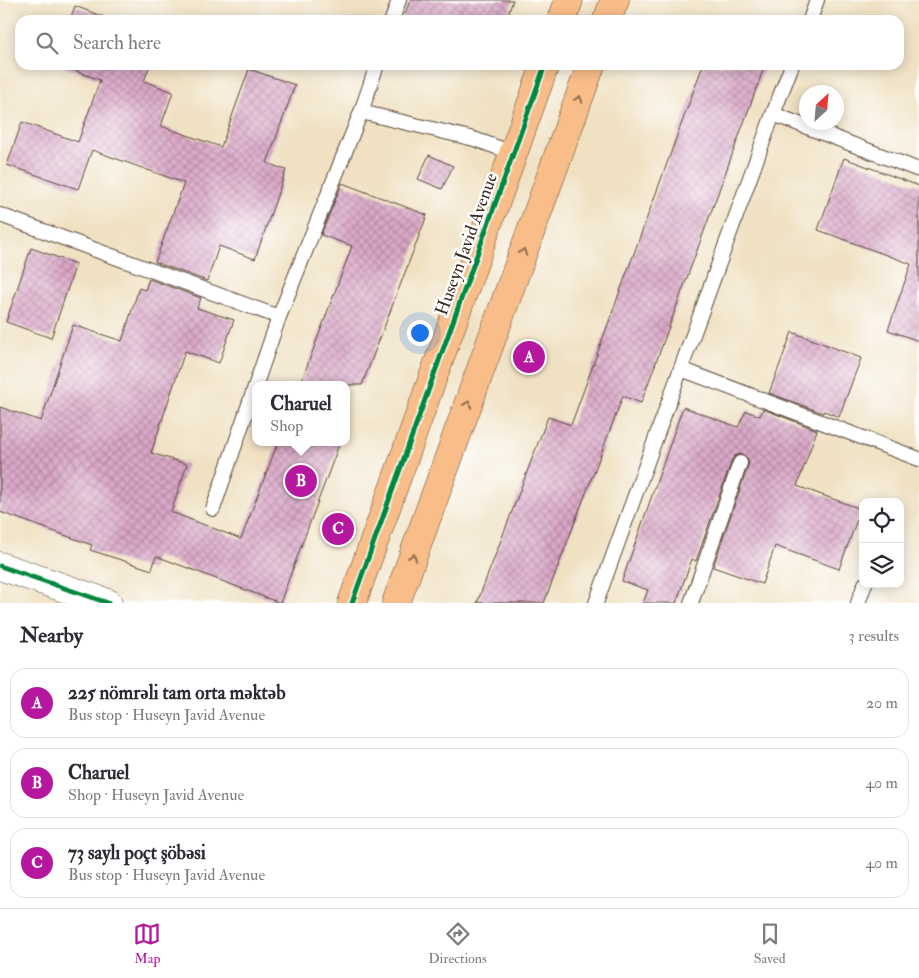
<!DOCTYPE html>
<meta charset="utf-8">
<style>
:root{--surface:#fff;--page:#f2f2f3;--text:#2b2b33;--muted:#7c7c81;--line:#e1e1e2;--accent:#b5179e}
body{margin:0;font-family:"IM FELL Double Pica",serif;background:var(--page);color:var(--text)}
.controls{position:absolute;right:15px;bottom:15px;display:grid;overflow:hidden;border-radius:10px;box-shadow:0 2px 12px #0003}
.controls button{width:45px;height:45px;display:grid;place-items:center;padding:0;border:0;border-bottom:1px solid var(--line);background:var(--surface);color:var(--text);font:25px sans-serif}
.compass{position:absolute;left:799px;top:85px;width:45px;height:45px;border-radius:50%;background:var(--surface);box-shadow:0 2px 12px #0003;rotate:26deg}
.you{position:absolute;left:419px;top:332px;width:18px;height:18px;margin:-12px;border:4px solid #fff;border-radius:50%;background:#1a73e8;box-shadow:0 0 0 8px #1a73e833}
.badge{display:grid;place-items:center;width:32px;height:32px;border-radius:50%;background:var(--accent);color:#fff;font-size:16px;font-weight:700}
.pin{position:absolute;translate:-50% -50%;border:2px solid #fff;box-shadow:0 1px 5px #0006}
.popup{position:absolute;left:252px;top:381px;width:98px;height:65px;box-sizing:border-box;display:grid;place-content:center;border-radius:10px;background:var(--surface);filter:drop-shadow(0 1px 4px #0005);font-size:16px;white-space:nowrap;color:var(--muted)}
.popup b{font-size:19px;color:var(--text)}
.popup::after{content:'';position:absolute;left:50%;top:100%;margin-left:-10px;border:10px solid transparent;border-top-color:var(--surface)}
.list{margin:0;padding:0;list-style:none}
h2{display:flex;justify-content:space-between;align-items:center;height:65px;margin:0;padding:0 20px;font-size:21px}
h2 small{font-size:16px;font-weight:400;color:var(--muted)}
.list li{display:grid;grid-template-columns:32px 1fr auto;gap:15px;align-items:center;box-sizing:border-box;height:70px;margin:0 10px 10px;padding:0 10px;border:1px solid var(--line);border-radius:15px}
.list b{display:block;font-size:19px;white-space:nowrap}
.list p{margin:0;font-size:16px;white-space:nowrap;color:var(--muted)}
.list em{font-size:16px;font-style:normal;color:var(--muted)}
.icon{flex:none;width:28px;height:28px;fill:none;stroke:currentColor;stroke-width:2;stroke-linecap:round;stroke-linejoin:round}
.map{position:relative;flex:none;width:919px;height:603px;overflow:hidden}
.search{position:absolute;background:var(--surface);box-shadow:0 2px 12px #0003;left:15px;right:15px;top:15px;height:55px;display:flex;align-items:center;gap:12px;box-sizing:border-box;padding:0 18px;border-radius:15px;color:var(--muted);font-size:19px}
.sheet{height:305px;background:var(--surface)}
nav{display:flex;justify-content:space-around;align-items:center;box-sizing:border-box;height:70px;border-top:1px solid var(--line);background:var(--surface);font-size:14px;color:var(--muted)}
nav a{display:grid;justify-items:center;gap:2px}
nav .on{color:var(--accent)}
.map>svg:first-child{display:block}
.building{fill:url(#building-cross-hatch)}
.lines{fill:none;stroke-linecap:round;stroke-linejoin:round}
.service-casing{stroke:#564537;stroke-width:16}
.tertiary-casing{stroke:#564537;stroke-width:29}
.primary-casing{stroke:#564537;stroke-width:29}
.service{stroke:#fff;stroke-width:14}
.tertiary{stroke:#fff;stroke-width:28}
.primary{stroke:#f8bd88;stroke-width:28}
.cycleway-casing{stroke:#fff;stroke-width:8}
.cycleway{stroke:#00873e;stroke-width:5}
.oneway{stroke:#906c4e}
.labels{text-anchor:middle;stroke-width:5;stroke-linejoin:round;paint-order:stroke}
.street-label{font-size:18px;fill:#3b2a1e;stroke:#fff}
</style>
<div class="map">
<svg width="919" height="603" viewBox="0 0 919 603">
<defs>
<pattern id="building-cross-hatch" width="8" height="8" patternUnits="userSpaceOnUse" patternTransform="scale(1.25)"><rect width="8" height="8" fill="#daa7c8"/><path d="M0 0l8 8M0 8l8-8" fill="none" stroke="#b288a2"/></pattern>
</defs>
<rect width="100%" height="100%" fill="#fff"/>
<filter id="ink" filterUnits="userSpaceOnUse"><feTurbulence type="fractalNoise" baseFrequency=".02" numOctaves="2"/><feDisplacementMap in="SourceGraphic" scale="10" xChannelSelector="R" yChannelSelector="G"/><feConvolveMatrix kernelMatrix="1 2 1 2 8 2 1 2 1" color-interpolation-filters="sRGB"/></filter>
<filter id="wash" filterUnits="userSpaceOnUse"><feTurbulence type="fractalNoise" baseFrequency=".0096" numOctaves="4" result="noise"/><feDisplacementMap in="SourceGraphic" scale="20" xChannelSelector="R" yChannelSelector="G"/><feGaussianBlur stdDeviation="1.12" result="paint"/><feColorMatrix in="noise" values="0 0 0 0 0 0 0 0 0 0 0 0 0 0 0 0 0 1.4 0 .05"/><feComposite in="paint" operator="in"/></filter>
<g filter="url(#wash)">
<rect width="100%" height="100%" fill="#f0e1c3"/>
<g id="blocks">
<!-- building -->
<path class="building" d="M410,0h103l-7,20h-103z
M75,6l37,14h-42z
M60,65h90l-6,16 29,11 -12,34 60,21 28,-78 46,16 -28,78 19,7 -31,89 -36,-13 -12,35 -52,-19 29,-79 -92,-33 -14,39 -71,-24 15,-43 56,20 22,-62z
M703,65h62l-124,338 -18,-7 -79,207h-67l71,-186 23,8z
M429,155l24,11 -11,23 -24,-10z
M844,158l75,28v155l-31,-11 23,-66 -93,-34z
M342,183l85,32 -65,170h-62l52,-139 -31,-11z
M31,248l45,16 -25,74 -45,-16z
M149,279l52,19 -4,10 37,12 -15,43 -34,-12 -34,102 36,11 -16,48 70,27 37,-97h62l-60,161 -124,-47 -4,14 -62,-20 2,-5 -92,-33v-105l41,14 32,-96 49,16 17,-53 6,2z
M792,332l69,26 -22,59 -15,-6 -1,2 -54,-20z
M683,407l55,20 8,-16 14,5 3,-7 54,21 -20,56 64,23 -22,60 -64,-23 -13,38 -49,-17 35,-101 1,-4 -2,-4 -4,-3 -4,-1 -4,2 -3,4 -36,101 -4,-2 -16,44h-33l5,-13 -26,-9z"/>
</g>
</g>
<g filter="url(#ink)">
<use href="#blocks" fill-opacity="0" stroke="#564537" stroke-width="1"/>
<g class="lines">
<defs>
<path id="service" d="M392,20l7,-20
M810,20l7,-20
M361,112l113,27 39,14
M773,114l146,56
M0,215l279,102
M681,369l238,90
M213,509l66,-192 82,-205 16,-47
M596,603l177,-489 19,-49
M691,603l49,-140
M858,603l7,-19"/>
<path id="tertiary" d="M0,566l108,37"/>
<path id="primary" d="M562,20l7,-20
M607,20l8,-20
M352,603l193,-538
M396,603l195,-538"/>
</defs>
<!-- service casing -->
<use href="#service" class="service-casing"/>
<!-- tertiary casing -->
<use href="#tertiary" class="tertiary-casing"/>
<!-- primary casing -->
<use href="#primary" class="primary-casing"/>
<!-- service -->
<use href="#service" class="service"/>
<!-- tertiary -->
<use href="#tertiary" class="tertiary"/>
<!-- primary -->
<use href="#primary" class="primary"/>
<defs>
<path id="cycleway" d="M0,566l108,37
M352,603l193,-538"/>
</defs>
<!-- cycleway casing -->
<use href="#cycleway" class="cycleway-casing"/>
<!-- cycleway -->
<use href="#cycleway" class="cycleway"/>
</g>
<!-- one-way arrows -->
<defs><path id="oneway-chevron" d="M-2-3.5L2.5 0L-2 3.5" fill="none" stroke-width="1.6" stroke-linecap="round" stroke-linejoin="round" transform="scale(1.25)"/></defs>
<g class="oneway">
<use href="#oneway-chevron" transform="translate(579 99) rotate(-70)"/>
<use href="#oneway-chevron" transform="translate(523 252) rotate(-70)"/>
<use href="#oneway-chevron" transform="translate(468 404) rotate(-70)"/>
<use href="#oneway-chevron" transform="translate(413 557) rotate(-70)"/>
</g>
</g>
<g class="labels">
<!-- street labels -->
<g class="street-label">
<text transform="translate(466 244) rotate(-70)" y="6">Huseyn Javid Avenue</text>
</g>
</g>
</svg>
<div class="controls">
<button><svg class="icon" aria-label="locate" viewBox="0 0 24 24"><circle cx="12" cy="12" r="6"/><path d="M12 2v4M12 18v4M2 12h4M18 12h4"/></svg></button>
<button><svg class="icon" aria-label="layers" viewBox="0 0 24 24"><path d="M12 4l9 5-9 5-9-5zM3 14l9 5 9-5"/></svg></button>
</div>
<svg class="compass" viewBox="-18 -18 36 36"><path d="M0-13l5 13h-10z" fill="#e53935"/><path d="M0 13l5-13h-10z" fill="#7c7c81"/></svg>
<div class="you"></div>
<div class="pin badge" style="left:529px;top:357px">A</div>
<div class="pin badge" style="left:301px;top:481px">B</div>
<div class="popup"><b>Charuel</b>Shop</div>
<div class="pin badge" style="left:338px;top:529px">C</div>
<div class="search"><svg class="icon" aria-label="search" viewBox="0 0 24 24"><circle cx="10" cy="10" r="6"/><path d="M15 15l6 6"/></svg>Search here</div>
</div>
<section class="sheet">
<h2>Nearby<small>3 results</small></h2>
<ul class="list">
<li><span class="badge">A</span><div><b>225 nömrəli tam orta məktəb</b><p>Bus stop · Huseyn Javid Avenue</p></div><em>20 m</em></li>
<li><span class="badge">B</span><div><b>Charuel</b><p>Shop · Huseyn Javid Avenue</p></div><em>40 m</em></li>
<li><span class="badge">C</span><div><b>73 saylı poçt şöbəsi</b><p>Bus stop · Huseyn Javid Avenue</p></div><em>40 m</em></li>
</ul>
</section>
<nav>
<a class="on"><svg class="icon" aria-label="map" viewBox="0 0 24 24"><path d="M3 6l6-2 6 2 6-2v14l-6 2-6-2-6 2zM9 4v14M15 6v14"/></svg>Map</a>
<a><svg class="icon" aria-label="directions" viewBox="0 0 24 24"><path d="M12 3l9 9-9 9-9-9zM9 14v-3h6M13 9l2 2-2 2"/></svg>Directions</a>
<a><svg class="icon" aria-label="saved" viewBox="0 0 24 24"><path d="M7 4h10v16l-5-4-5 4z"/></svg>Saved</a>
</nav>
